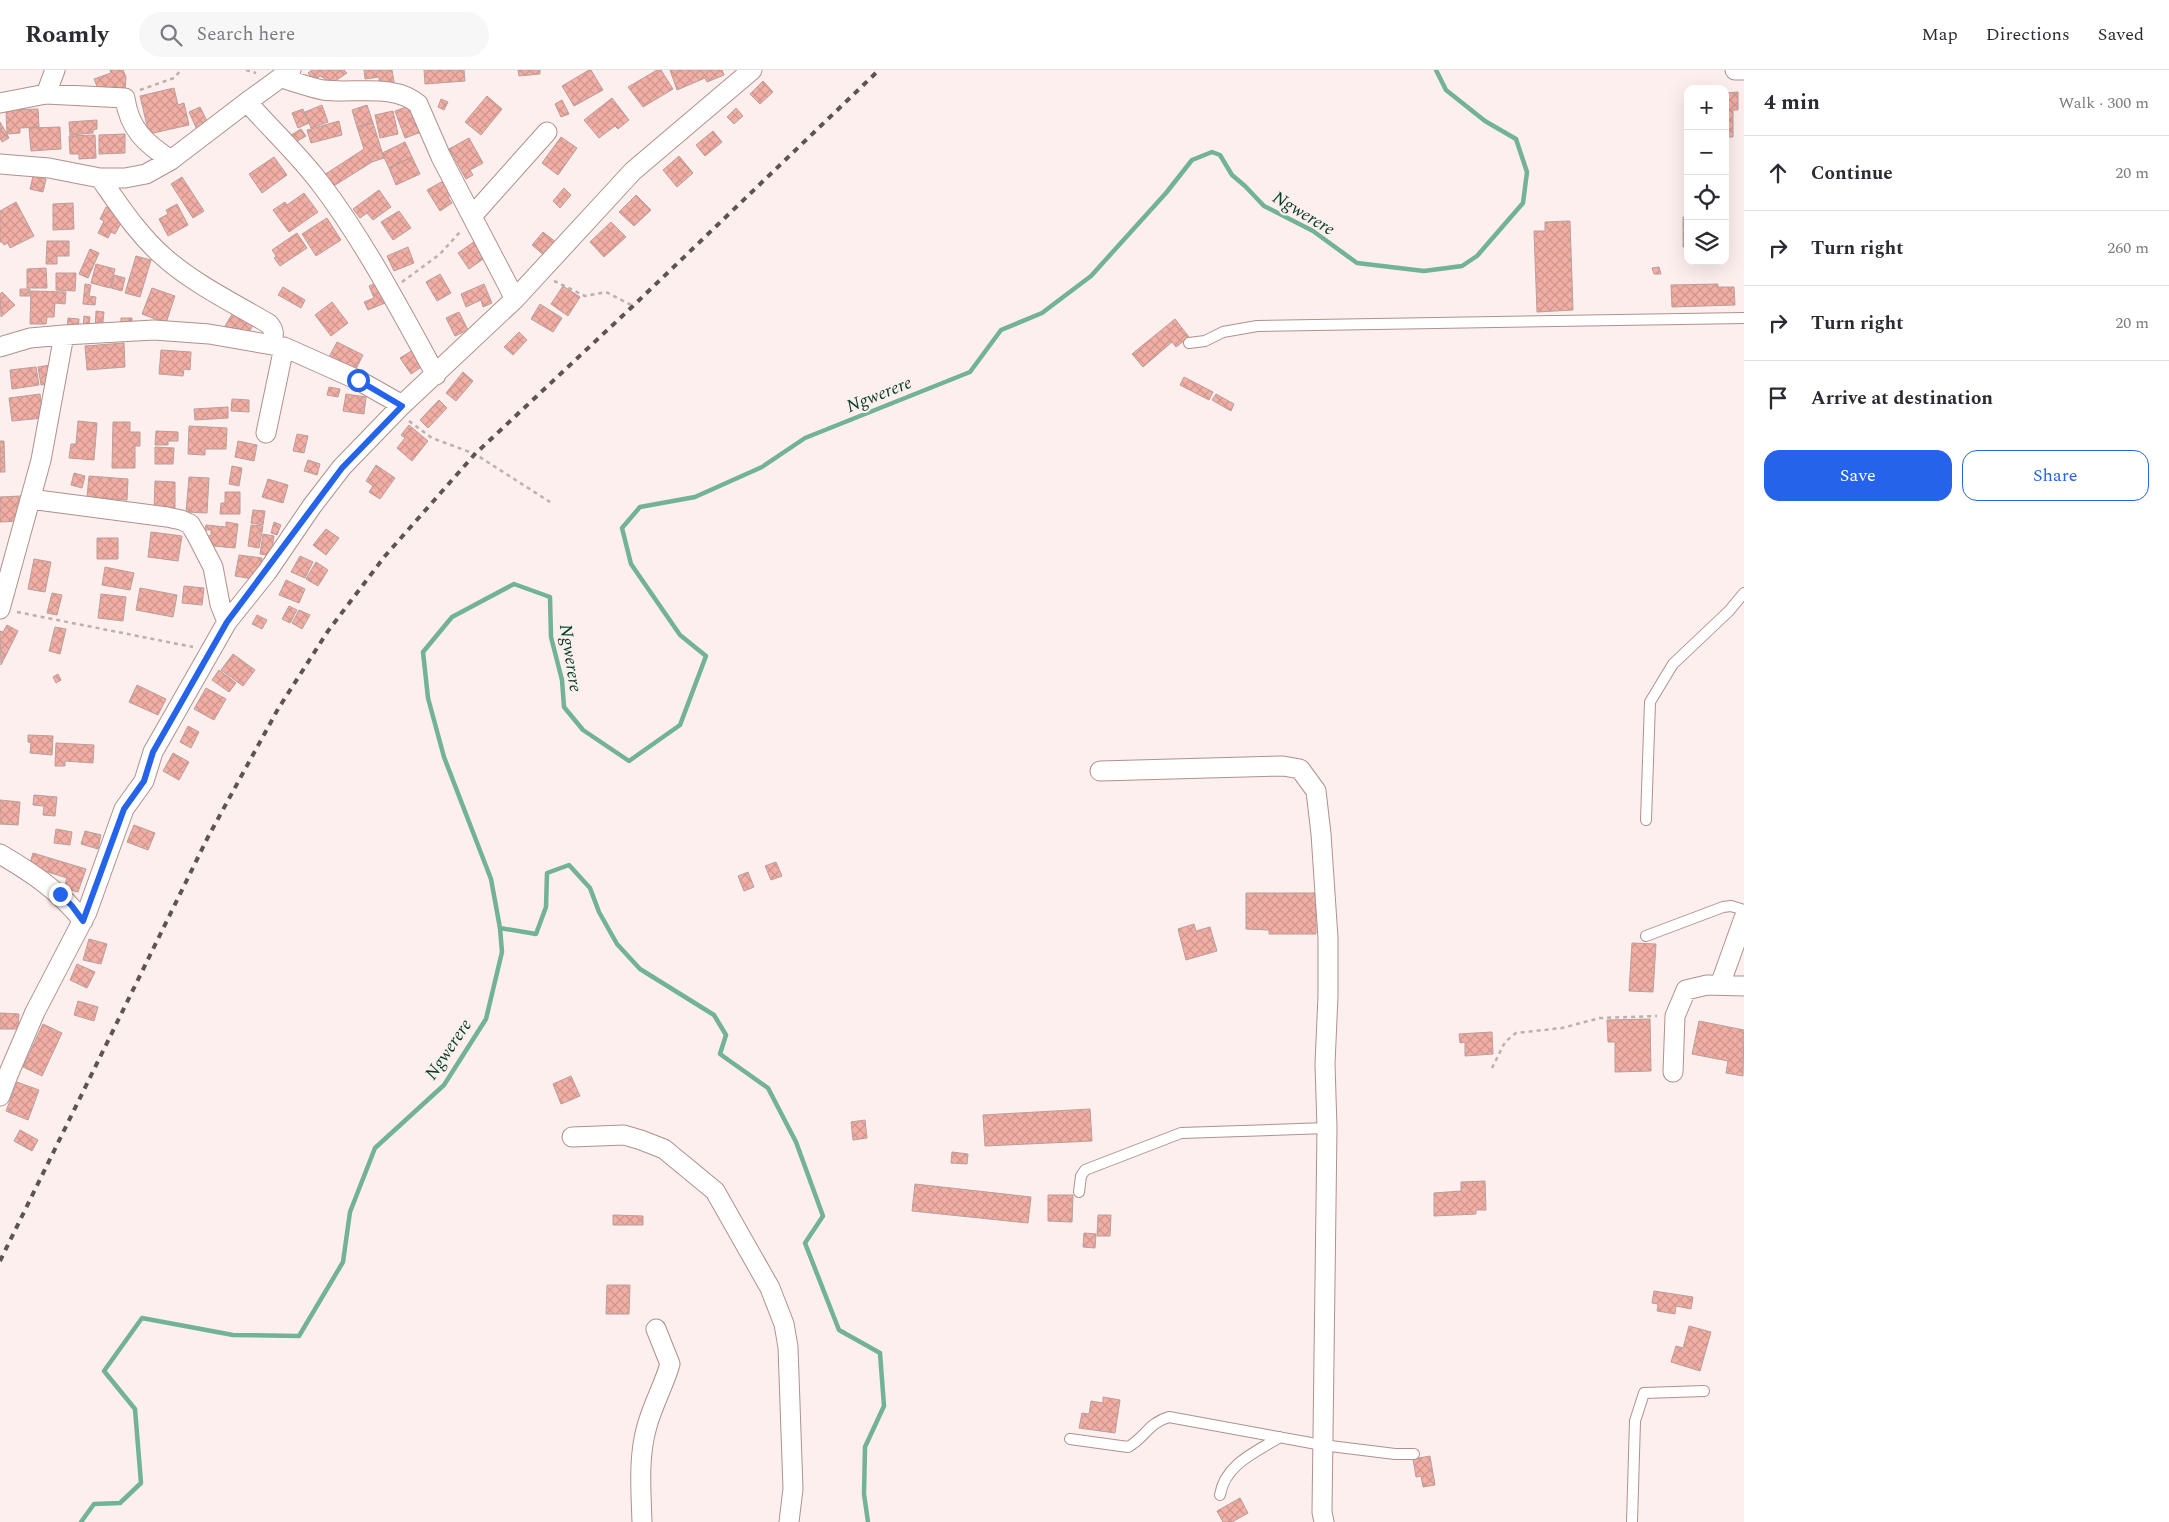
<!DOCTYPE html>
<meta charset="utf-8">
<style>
:root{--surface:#fff;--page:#f7f7f7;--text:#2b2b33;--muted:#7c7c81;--line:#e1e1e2;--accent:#2563eb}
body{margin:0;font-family:Spectral,serif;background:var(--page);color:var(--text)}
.controls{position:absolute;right:15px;top:15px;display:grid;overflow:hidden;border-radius:10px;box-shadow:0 5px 20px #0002}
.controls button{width:45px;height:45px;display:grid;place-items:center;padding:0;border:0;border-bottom:1px solid var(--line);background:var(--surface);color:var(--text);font:25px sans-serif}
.stop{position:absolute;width:15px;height:15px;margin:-11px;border:4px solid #2563eb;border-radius:50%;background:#fff}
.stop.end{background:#2563eb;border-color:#fff;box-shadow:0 1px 5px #0008}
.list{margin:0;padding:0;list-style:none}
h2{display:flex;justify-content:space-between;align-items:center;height:65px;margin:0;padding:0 20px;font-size:21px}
h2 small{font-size:16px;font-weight:400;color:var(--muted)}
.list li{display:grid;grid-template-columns:32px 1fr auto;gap:15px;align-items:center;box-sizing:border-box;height:75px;padding:0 20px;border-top:1px solid var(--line)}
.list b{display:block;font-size:19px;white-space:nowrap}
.list em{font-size:16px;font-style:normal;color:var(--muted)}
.actions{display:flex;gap:10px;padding:15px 20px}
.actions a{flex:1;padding:11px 0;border:1px solid var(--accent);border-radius:15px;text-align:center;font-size:18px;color:var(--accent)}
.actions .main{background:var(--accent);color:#fff}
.icon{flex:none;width:28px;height:28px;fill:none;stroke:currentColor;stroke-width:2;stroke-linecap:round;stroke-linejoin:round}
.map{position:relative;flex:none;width:1744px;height:1452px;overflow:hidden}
header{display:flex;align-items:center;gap:30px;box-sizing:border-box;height:70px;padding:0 25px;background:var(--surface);border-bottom:1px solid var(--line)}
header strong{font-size:24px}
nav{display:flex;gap:28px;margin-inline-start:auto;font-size:18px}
.search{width:350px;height:45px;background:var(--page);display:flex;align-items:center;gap:12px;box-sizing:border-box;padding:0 18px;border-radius:28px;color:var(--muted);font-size:19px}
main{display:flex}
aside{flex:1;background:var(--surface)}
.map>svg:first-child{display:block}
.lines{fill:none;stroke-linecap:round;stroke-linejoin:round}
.stream{stroke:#72b295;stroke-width:4.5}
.building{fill:url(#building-cross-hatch);stroke:#bc9e9a}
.lane-casing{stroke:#af918d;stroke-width:12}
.street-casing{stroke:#af918d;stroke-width:21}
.path{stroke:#bcb0ae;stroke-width:2.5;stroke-dasharray:4 4;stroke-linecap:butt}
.lane{stroke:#fff;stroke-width:10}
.street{stroke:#fff;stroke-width:19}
.rail{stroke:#5f5352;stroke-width:4;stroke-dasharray:6 6;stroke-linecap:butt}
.route{stroke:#2563eb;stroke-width:6}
.labels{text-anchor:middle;stroke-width:4.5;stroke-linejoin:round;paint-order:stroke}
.water-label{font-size:18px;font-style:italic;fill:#013a27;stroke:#fcefed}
</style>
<header>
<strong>Roamly</strong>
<div class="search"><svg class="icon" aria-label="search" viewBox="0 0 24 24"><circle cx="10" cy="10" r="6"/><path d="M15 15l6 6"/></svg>Search here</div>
<nav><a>Map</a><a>Directions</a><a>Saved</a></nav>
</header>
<main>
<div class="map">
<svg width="1744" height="1452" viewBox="0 0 1744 1452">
<defs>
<pattern id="building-cross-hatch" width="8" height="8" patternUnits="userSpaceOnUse" patternTransform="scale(1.25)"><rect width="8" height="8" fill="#f0aea5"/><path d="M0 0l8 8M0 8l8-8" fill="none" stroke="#ce958d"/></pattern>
</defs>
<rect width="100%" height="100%" fill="#fcefed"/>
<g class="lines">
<!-- stream -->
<path class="stream" d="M500,858l36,6 10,-27 1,-34 22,-8 21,23 9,24 18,32 23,25 74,46 12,20 -6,19 48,34 28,54 27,74 -18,27 34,87 41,23 4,53 -19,41 -1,47 4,28
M81,1452l13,-18 26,-1 21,-20 -6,-74 -31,-38 38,-53 91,17 66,1 44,-74 7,-50 25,-64 69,-63 42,-66 16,-67 -2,-24 -9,-49 -47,-122 -16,-59 -5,-46 29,-35 62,-33 36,13 1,40 11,43 2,27 19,23 46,31 51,-36 26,-69 -26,-21 -49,-71 -9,-36 18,-21 55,-10 67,-30 43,-29 165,-66 31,-42 41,-17 49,-37 75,-83 26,-33 20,-8 8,3 12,20 13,11 19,20 49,25 44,32 67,8 38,-5 15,-10 46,-53 4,-31 -11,-33 -31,-18 -39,-31 -10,-20"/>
</g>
<!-- building -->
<path class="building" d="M110,0h13l3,7 -1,13 -6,2 -2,-4 -17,6 -6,-15 17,-6z
M312,0h32l3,3 -15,10 -12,-7 -6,5 -6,-8z
M364,0h28l3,18 -15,2 -1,-13 -14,2z
M424,0h40l1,11 -40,3z
M518,0h22v4l-21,2z
M589,0h2l12,20 -29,16 -12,-20z
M657,0h4l12,19 -30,18 -15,-20z
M670,0h52l2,5 -17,7 -2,-4 -28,12z
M763,11l10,11 -13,12 -10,-10z
M174,18l4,17 6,-2 5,22 -40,9 -9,-38z
M1738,22v18h-5v27h-8v-44z
M487,26l15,13 -21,26 -16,-13z
M612,28l17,22 -11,9 -3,-3 -16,12 -15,-18z
M441,29l7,3 -4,8 -6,-3z
M562,30l7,14 -8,3 -6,-13z
M322,35l6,17 -17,6 -6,-16z
M367,35l6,18 -16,4 -5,-17z
M409,36l2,4 8,-3 8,23 -22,8 -10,-27z
M200,37l10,20 -12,5 -9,-20z
M736,38l7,8 -9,8 -7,-7z
M38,39l1,18 -19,1v5l-13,1 -1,-24z
M303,39l6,14 -11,5 -6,-15z
M393,41l5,23 -18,4 -5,-23z
M97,50v9l-4,1v3l-23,2 -1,-13z
M339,51l3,14 -31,8 -4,-13z
M0,52l9,16 -7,4 -2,-4z
M373,53l11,35 -12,4 -40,25 -8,-12 40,-26 -7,-22z
M60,57l1,22 -30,2 -2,-23z
M301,59l5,7 -14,8 -4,-7z
M713,61l9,11 -17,14 -9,-11z
M125,64v19l-26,1v-19z
M95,65l1,23 -17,1v-5h-9l-1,-18z
M561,67l16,11 -19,27 -16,-12z
M469,68l14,25 -13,7 3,5 -7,4 -17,-30z
M405,72l7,15 -23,11 -7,-15z
M679,86l14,17 -16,14 -14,-17z
M274,87l13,18 -25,18 -13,-19z
M412,87l8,17 -24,11 -7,-17z
M33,106l13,3 -3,13 -13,-3z
M182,107l22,34 -11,7 -22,-34z
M445,110l8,13 -5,4 4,6 -12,8 -13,-21z
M564,118l7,7 -11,13 -7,-7z
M379,120l12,17 -18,13 -6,-7 -7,5 -7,-9z
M304,123l14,19 -29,20 -16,-22 12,-8 2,3z
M636,125l15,15 -17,16 -15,-14z
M16,132l18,34 -24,12 -2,-5 -4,2 -2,-3h-2v-31z
M73,133l1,26 -21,1v-26z
M177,134l11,21 -20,11 -9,-17 9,-5 -2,-4z
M106,137l19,9 -10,18 -4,-2 -3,6 -10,-5 6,-12 -4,-2z
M399,141l12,17 -18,12 -12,-18z
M1683,147h5v30h-5z
M327,148l14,22 -25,16 -14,-22z
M1570,151l3,89 -36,2 -3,-81h11v-9z
M611,152l15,15 -22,20 -14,-15z
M543,162l14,11 -12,13 -13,-11z
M297,163l10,15 -27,18 -6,-8 2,-2 -4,-6z
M47,171h22v15h-12v8h-11z
M475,171l11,16 -17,12 -11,-16z
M408,177l6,16 -20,8 -7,-15z
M90,179l9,4 -11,25 -9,-4z
M136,186l15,4 -11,37 -15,-4z
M96,194l19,5 -5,19 -19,-5z
M1659,197l2,7h-7l-2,-6z
M46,198l1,20h-20v-19z
M56,203h20l-1,18 -19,-1z
M440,204l11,19 -14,8 -11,-19z
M114,205l11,3 -3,13 -11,-3z
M376,213l9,20 -17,7 -4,-8 10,-4 -5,-12z
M85,214l6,1 -2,11 7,1 -1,8 -12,-1z
M484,214l8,19 -9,4 -2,-7 -15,7 -5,-13z
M1718,214v3h16l1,18 -63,2 -1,-22z
M563,216l17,11 -12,19 -17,-12z
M283,217l22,13 -4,8 -23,-13z
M152,218l23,8 -9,27 -24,-9z
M20,219h10v7h-10z
M31,221l35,1 -1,12 -10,-1 -1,14h-7l-1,7h-16z
M2,222l13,13 -14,12 -1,-23z
M332,232l16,21 -17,13 -16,-21z
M540,234l22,14 -9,14 -22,-13z
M96,241l8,1 -2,19 -7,-1z
M234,241l20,13 -9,14 -20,-12z
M459,242l9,18 -13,6 -9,-18z
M84,246l6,1 -1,11h-6z
M68,248l11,1 -1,13 -11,-2z
M121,248h11v11h-11z
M1175,249l14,18 -13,10 -4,-5 -29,25 -11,-13z
M519,262l8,8 -14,15 -9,-8z
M337,272l26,13 -8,16 -26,-14z
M124,273l1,24 -38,3 -2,-24z
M161,280l30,2 -1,18 -6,-1 -1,7 -24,-2z
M413,280l10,16 -12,8 -11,-16z
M50,295l3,18 -12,2 -3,-18z
M36,297l3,18 -27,4 -2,-19z
M463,302l10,9 -17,20 -10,-8z
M1184,307l29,15 -4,8 -29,-15z
M329,317l11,2 -2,8 -11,-2z
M40,324l3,24 -31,3 -3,-23z
M346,324l20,3 -2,17 -21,-3z
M1216,324l18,10 -3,7 -19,-11z
M232,329l17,1v12l-18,-1z
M439,330l8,8 -19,20 -8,-8z
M228,337v11l-33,2 -1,-11z
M78,351l19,2 -3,37 -25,-2 2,-14h5z
M113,352h17v10h10v14h-5v22h-23z
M409,355l19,16 -16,20 -15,-13 8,-10 -4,-3z
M189,356l38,2 -1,21h-21v6l-17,-1z
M156,361l22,1v9h-10v4h-13z
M297,364l11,2 -4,17 -11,-2z
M0,371h4l1,31h-5z
M238,371l19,4 -3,16 -19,-4z
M155,377l19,1 -1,16h-18z
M308,390l12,4 -3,11 -13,-4z
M376,395l19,13 -15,21 -11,-7 4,-6 -7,-5z
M232,396l10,2 -3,18 -10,-2z
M74,403l11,3 -3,12 -11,-3z
M89,406l39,3 -1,21 -40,-3z
M189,407l20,1 -2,35 -21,-1z
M268,409l20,6 -5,18 -21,-6z
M155,411l20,1v28l-21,-1z
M225,422h15v22h-20l1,-11h4z
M21,426l1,25 -22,1v-25z
M253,440l12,1 -2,14 -12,-2z
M226,452l12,2 -3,24 -33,-3 2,-10 7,1v-6h-6l1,-5 20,2z
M274,452l7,3 -4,10 -6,-2z
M251,455l12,1 -4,22 -11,-2z
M326,459l13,9 -13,17 -13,-10z
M151,462l31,4 -4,25 -30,-4z
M263,464l11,2 -3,20 -11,-2z
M97,468h21v21h-21z
M239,485l23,3 -3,22 -24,-4z
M300,486l13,6 -8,16 -14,-6z
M34,489l17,3 -6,30 -17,-3z
M316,492l12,8 -10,16 -12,-7z
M105,497l29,6 -4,17 -28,-5z
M286,510l19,9 -6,14 -20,-8z
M184,516l20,2 -2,17 -20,-2z
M140,518l37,7 -4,22 -37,-7z
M52,523l10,2 -5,20 -10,-2z
M101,524l25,3 -3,24 -25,-3z
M289,536l8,4 -7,13 -8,-4z
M299,540l11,5 -8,14 -10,-6z
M257,545l10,5 -5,9 -10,-5z
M7,555l11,6 -17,34 -1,-34 3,1z
M55,557l11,2 -6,25 -11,-3z
M233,584l22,16 -12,16 -22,-16z
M219,600l17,13 -7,9 -17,-12z
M58,604l3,6 -5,3 -3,-6z
M137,615l29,14 -8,16 -29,-13z
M206,618l20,11 -12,21 -20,-11z
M188,656l11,6 -8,16 -11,-6z
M28,665l25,1 -1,19 -22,-2 1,-10 -3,-1z
M56,673l38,2 -1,18 -28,-2v5h-10z
M173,683l16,9 -10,18 -16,-9z
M34,725l23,2 -2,19 -12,-1 1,-9 -11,-1z
M0,730l20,2 -2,23 -18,-1z
M134,755l21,8 -7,17 -21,-8z
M56,759l16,3 -2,13 -16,-2z
M85,761l16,4 -3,14 -17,-5z
M33,783l53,16 -8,23 -14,-4 3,-10 -38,-12z
M776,792l6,14 -11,4 -6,-14z
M748,802l6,15 -10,4 -6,-15z
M1246,823h70v41h-47v-4l-23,-1z
M1194,854l2,7 14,-4 7,24 -31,9 -8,-31z
M89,869l18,5 -6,20 -18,-4z
M1632,873l24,1 -3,48 -24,-1z
M77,894l18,8 -8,16 -17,-8z
M78,931l20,6 -4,14 -20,-6z
M0,943l19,1 -1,15h-18z
M1650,949l1,52 -36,1v-30h-7l-1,-22z
M1699,951l45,9 -1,46 -17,-3 2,-12 -36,-7z
M43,954l19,9 -20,43 -19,-9z
M1492,962l1,22 -28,2v-14l-5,1 -1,-9z
M571,1006l9,20 -19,8 -8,-20z
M17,1012l22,8 -11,30 -22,-9z
M1090,1039l2,32 -107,5 -2,-31z
M865,1050l2,18 -14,2 -2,-18z
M20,1060l18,10 -6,11 -18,-10z
M952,1082l16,2 -1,10 -16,-1z
M1485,1111l1,29h-10v4l-42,2v-23l27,-2v-9z
M915,1114l116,13 -3,26 -116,-12z
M1048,1125h25l-1,27 -24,-1z
M613,1145l30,1v9h-30z
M1098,1145h13l-1,21h-13z
M1084,1163l12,1 -1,14 -12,-1z
M607,1215h23l-1,29h-23z
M1654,1221l39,6 -2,12 -15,-3 -1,8 -18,-3 1,-7 -6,-1z
M1689,1256l22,6 -11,39 -29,-9 5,-16 7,2z
M1103,1327l17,3 -5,33 -36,-5 3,-15 7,1 2,-13 12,2z
M1430,1386l5,29 -12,2 -2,-11 -5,1 -3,-18z
M1240,1428l8,15 -16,9h-9l-6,-11z"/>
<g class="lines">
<defs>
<path id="lane" d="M1189,273l16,-2 18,-9 34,-6 487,-8
M1646,750l4,-118 23,-38 56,-53 15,-18
M1646,866l77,-29 8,-1 13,4
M1079,1122l2,-16 4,-6 96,-37 146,-5
M1070,1369l58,8c17,-9 20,-24 41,-30l153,28 73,9h19
M1220,1425c5,-31 36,-43 60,-58
M1632,1452l3,-101 9,-28 60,-2"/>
<path id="street" d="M1735,0h9
M282,8c13,4 27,9 41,12 30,4 71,-7 95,14l23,53 74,142
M46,24l9,-24
M247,32c24,27 51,52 73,81 45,59 80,127 116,192
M0,33l46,-9 79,4c4,31 21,46 46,62
M0,94l49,4 51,10h25l21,-4 25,-14 76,-58 44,-32
M100,108c19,27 39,58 65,80 31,27 69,45 104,66 6,7 5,11 2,20
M473,145l74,-83
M0,277l30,-9 34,-3 90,-5 55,4 75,13 74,33 44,25
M266,363l18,-86
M30,429l137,18 14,3 9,4 6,10 17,33 7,37 7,18
M0,539l41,-149 23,-125
M1100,701l183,-5 17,3 16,22 5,43 7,104v58l-3,68 2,64 -5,384 2,10
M0,784c31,18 61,38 83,67
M1720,915l24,-67
M1673,1002l2,-56 11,-26 21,-5 37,1
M0,1026l8,-21 27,-63 52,-100 37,-103 20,-28 9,-29 74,-130 40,-50 45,-66 30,-39 60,-62 113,-106 118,-128 119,-101
M572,1067l52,-2 17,5 23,9 51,42 55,97 14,36 4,23 5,142 -4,33
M642,1452c-1,-32 -4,-65 5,-96 6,-22 17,-41 23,-62l-14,-35"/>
</defs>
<!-- lane casing -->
<use href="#lane" class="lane-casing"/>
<!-- street casing -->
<use href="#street" class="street-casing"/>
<!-- path -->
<path class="path" d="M246,0l10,3
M140,20l34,-12 7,-8
M554,211l31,15 21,-4 27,14
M402,212l38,-28 20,-22
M409,351l23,17 43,16 75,48
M17,542l176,35
M1492,998l13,-26 11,-9 46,-5 38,-10 57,-2"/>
<!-- lane -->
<use href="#lane" class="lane"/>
<!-- street -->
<use href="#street" class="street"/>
<!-- rail -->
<path class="rail" d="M0,1191l208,-424 70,-128 50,-78 57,-75 90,-102 158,-148 246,-236"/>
</g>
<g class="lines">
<!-- route -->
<path class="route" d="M60,824l12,12 11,15 41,-112 20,-28 9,-29 74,-130 115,-154 60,-62 -44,-26"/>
</g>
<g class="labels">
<!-- water labels -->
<g class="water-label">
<text transform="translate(1304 143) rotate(31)" y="6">Ngwerere</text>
<text transform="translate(879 324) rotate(-22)" y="6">Ngwerere</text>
<text transform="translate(571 588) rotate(81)" y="6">Ngwerere</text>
<text transform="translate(448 979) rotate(-56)" y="6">Ngwerere</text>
</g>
</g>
</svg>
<div class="controls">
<button>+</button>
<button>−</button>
<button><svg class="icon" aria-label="locate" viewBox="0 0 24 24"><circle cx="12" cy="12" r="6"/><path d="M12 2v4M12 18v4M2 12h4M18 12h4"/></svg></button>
<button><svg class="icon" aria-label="layers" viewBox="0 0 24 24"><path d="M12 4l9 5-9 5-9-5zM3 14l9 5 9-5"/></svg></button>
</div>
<div class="stop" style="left:358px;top:310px"></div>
<div class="stop end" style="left:60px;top:824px"></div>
</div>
<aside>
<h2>4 min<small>Walk · 300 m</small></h2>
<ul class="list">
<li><svg class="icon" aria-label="ahead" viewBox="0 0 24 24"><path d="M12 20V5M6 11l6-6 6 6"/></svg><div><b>Continue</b></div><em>20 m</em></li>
<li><svg class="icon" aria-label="right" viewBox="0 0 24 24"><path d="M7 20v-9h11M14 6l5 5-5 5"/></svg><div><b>Turn right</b></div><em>260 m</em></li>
<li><svg class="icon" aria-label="right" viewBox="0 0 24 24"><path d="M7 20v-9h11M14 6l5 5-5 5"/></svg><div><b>Turn right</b></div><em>20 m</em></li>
<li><svg class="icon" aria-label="arrive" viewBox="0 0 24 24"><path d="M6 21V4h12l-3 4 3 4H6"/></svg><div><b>Arrive at destination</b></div></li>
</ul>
<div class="actions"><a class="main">Save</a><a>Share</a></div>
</aside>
</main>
